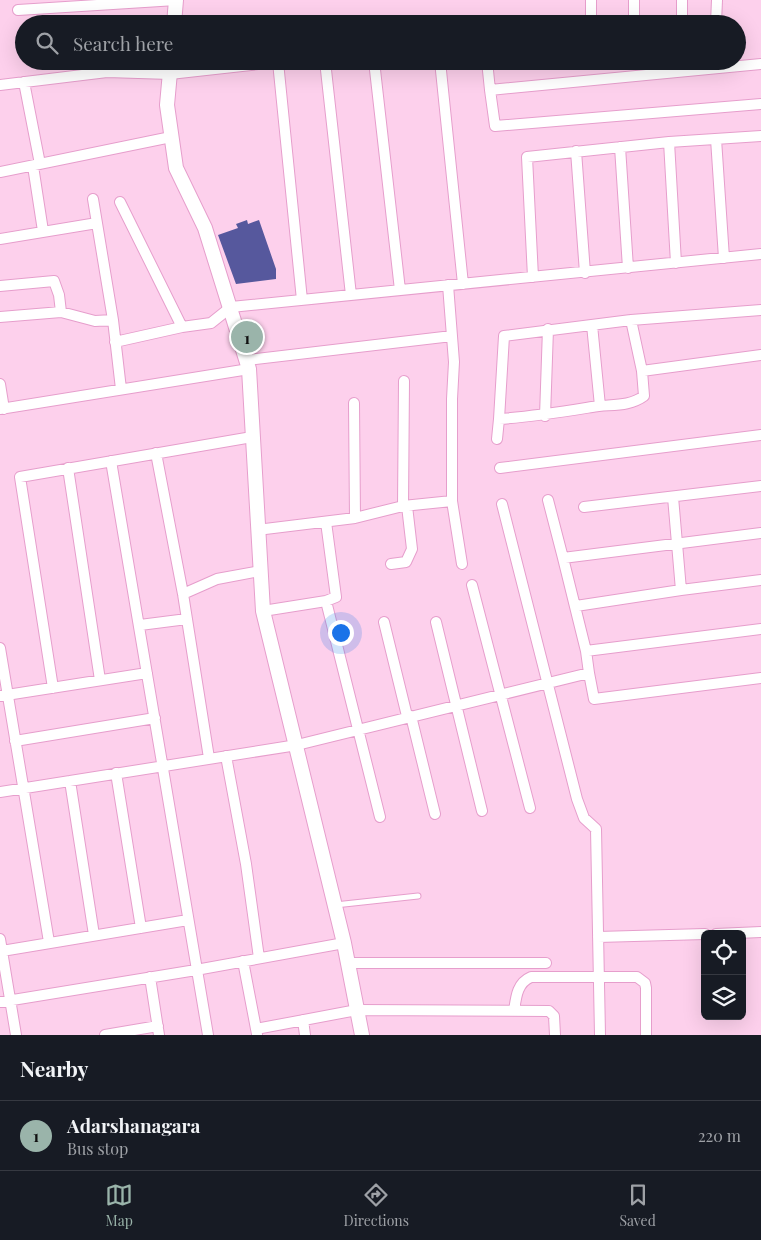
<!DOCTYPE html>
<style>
:root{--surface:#171b24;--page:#20242c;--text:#f1f3f6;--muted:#9ea1a6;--line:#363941;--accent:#9ab4aa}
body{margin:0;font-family:"Playfair Display",serif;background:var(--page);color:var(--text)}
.controls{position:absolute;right:15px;bottom:15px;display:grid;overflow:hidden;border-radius:8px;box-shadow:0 5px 20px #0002}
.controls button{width:45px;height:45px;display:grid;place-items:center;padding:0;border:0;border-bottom:1px solid var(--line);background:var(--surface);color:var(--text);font:25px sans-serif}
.you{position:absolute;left:340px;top:632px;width:18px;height:18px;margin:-12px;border:4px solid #fff;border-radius:50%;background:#1a73e8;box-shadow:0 0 0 8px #1a73e833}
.badge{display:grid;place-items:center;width:32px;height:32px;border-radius:50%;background:var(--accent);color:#111;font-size:16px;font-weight:700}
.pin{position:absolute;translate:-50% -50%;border:2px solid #fff;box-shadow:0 1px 5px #0006}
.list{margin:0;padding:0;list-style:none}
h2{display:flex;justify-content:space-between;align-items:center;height:65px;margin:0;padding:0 20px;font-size:21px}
h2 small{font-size:16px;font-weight:400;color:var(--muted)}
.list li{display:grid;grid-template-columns:32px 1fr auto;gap:15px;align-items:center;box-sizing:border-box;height:70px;padding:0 20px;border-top:1px solid var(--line)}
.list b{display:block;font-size:19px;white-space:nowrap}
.list p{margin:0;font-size:16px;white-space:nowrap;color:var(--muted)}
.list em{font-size:16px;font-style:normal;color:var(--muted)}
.icon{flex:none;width:28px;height:28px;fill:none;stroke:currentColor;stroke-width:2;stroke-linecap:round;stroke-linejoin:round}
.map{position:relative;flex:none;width:761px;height:1035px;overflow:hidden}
.search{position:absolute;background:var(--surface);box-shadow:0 5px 20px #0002;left:15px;right:15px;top:15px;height:55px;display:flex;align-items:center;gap:12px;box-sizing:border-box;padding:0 18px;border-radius:28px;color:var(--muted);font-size:19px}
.sheet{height:135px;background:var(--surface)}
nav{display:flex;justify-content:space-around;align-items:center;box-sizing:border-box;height:70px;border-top:1px solid var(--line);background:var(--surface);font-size:14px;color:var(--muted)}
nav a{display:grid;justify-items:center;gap:2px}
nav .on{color:var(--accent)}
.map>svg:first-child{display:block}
.building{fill:#56589d}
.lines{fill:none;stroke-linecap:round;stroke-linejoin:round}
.lane-casing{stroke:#e69ecc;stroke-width:7}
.street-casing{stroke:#e69ecc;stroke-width:12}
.secondary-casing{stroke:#e69ecc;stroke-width:16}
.lane{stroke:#fff;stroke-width:5}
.street{stroke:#fff;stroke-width:10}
.secondary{stroke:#fff;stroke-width:14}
</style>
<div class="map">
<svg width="761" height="1035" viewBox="0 0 761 1035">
<rect width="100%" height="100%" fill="#fdd0ec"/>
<!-- building -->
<path class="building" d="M247,220l1,4 11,-4 17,49v10l-40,5 -18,-49 20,-7 -2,-4z"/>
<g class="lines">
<defs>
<path id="lane" d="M335,905l83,-9"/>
<path id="street" d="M18,10l158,-10
M591,24v-24
M634,24v-24
M682,24v-24
M708,24l8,-1 1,-23
M325,61l26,234
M374,61l26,229
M440,61l23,223
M487,61l3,29 271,-26
M278,62l24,238
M24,82l16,82
M0,85l107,-13 63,2 116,-13
M490,90l5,36 266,-22
M716,139l8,119
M669,142l7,121
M620,147l8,121
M576,151l9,122
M33,166l10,65
M0,172l171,-35
M93,199l20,121 8,69
M120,202l62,125
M0,239l97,-16
M533,277l-6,-120 142,-15 92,-6
M0,286l54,-5 5,14 2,17
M0,317l61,-5 34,9 18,-1
M631,320l11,51 119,-16
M592,325l8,81
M115,342l67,-15 29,-4 20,-16 530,-53
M247,360l205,-24
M642,371l2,25c-15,11 -34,8 -52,11 -31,5 -61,10 -93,12l5,-83 127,-16 130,-10
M0,384l4,25
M354,403l1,115
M0,409l249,-40
M545,416l3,-87
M497,439l2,-20
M156,453l27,141 26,164
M111,461l97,574
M68,468l32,212
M500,468l261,-33
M548,500l15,58
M452,501l10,63
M502,504l75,295 7,19 12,11 4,206
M403,506l1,-125
M584,507l177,-21
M257,530l98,-12 48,-12 49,-5v-102l2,-37 -6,-77
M391,564l15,-2 6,-13 -5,-43
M472,585l58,223
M681,590l80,-10
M183,594l34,-15 43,-8
M326,601l54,216
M576,606l105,-16 -8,-93
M263,611l63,-10 10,-4 -10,-75
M384,622l23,94
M436,622l46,189
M140,625l47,-6
M0,648l49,294
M586,651l175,-22
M589,673l-3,-22 -23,-93 198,-25
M53,688l-33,-211 232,-40
M0,696l147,-23
M411,716l24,98
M15,741l140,-23
M226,756l20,108 13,94
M116,773l25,155
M70,781l24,154
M0,792l297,-47 292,-72 5,26 167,-21
M716,934l45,-2
M598,937l107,-3
M0,939l16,96
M2,951l186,-31
M243,961l14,73
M348,963h198
M150,977l9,58
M0,1002l196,-32 148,-27
M514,1011c2,-14 3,-28 17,-34h106l8,6 1,5v47
M303,1020l2,15
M256,1029l101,-19 192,1 5,5 1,19
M105,1035l53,-9"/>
<path id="secondary" d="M174,24l2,-24
M171,61l-4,44 9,63 29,60 44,141 14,242 81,332 18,92"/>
</defs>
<!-- lane casing -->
<use href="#lane" class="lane-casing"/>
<!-- street casing -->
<use href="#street" class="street-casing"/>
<!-- secondary casing -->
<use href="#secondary" class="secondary-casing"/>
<!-- lane -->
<use href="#lane" class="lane"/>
<!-- street -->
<use href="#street" class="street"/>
<!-- secondary -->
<use href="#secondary" class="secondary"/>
</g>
</svg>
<div class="controls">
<button><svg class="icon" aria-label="locate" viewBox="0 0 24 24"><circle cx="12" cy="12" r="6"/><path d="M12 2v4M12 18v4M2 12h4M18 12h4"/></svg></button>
<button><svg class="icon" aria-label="layers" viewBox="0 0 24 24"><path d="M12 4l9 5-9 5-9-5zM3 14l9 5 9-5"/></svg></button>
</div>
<div class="you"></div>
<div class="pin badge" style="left:247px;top:337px">1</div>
<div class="search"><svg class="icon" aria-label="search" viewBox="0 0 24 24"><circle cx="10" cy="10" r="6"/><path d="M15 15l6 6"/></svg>Search here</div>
</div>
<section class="sheet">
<h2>Nearby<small></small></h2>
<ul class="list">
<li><span class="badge">1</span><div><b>Adarshanagara</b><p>Bus stop</p></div><em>220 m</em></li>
</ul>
</section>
<nav>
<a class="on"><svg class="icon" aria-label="map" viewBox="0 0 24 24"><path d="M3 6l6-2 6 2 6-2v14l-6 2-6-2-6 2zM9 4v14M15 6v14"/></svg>Map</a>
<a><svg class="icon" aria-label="directions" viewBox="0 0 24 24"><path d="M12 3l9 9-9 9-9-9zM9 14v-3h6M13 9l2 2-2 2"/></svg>Directions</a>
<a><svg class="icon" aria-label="saved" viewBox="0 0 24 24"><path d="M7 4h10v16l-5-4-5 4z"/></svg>Saved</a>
</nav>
